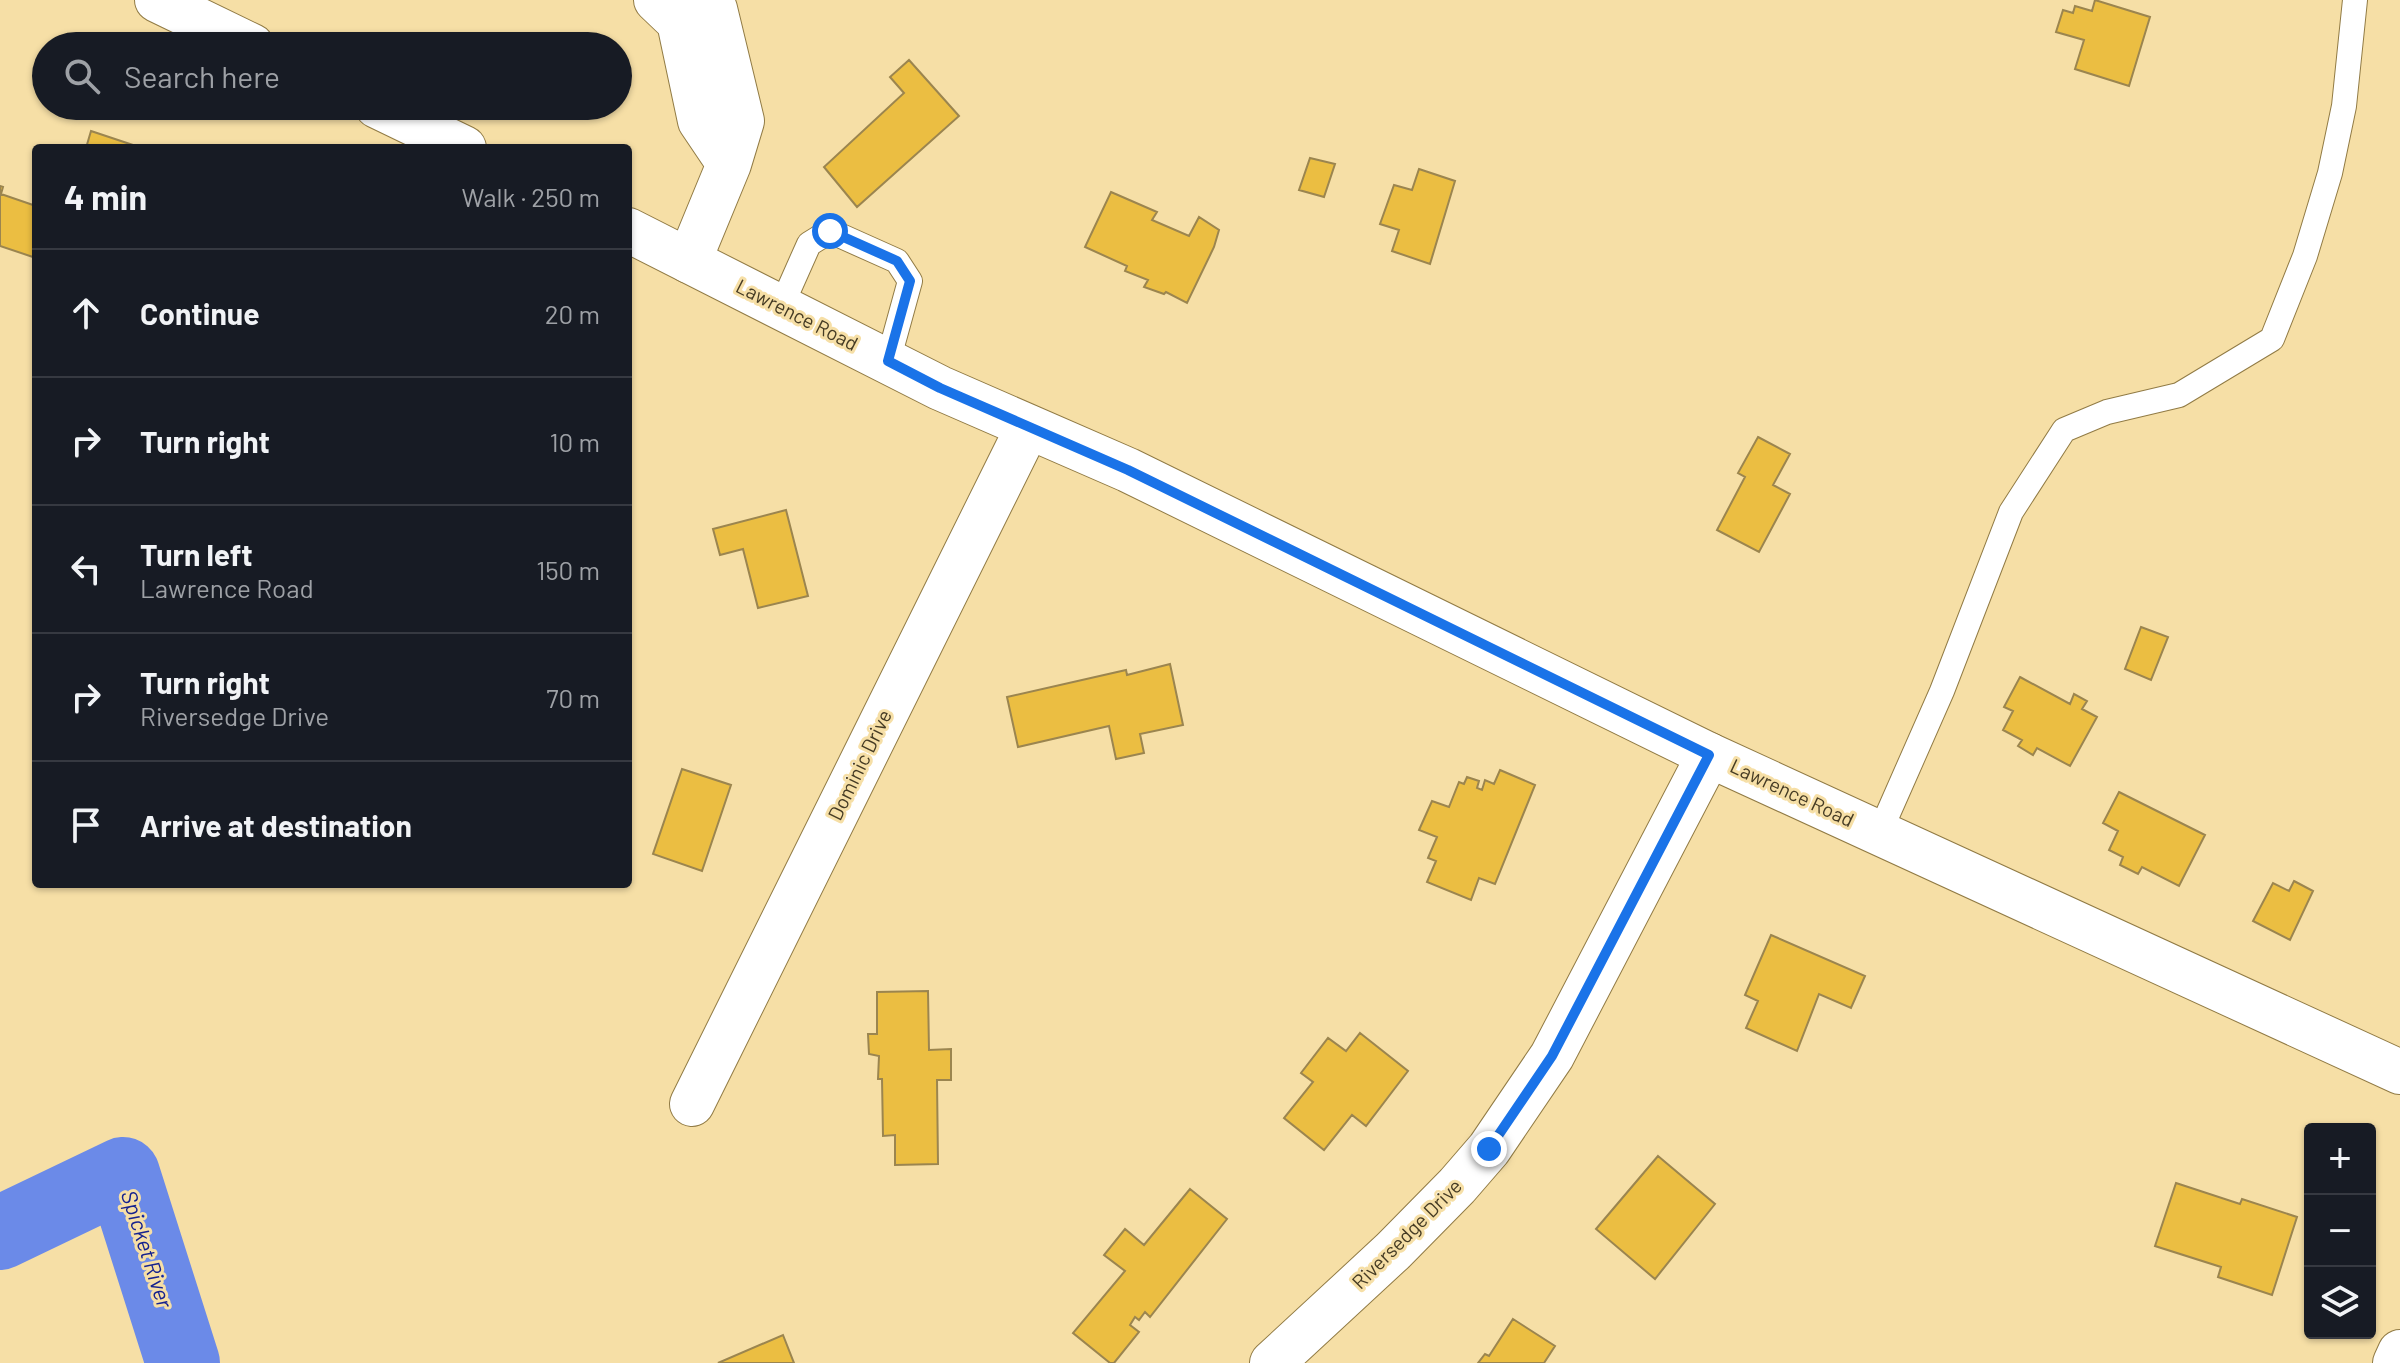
<!DOCTYPE html>
<meta charset="utf-8">
<style>
:root{--surface:#171b24;--page:#242831;--text:#f1f3f6;--muted:#9ea1a6;--line:#363941}
body{margin:0;font-family:Barlow,sans-serif;background:var(--page);color:var(--text)}
.controls{position:absolute;right:24px;bottom:24px;display:grid;overflow:hidden;border-radius:8px;box-shadow:0 2px 6px #0004}
.controls button{width:72px;height:72px;display:grid;place-items:center;padding:0;border:0;border-bottom:2px solid var(--line);background:var(--surface);color:var(--text);font:40px sans-serif}
.stop{position:absolute;width:24px;height:24px;margin:-18px;border:6px solid #1a73e8;border-radius:50%;background:#fff}
.stop.end{background:#1a73e8;border-color:#fff;box-shadow:0 2px 8px #0008}
.list{margin:0;padding:0;list-style:none}
h2{display:flex;justify-content:space-between;align-items:center;height:104px;margin:0;padding:0 32px;font-size:34px}
h2 small{font-size:26px;font-weight:400;color:var(--muted)}
.list li{display:grid;grid-template-columns:52px 1fr auto;gap:24px;align-items:center;box-sizing:border-box;height:128px;padding:0 32px;border-top:2px solid var(--line)}
.list b{display:block;font-size:30px;white-space:nowrap}
.list p{margin:0;font-size:26px;white-space:nowrap;color:var(--muted)}
.list em{font-size:26px;font-style:normal;color:var(--muted)}
.icon{flex:none;width:44px;height:44px;fill:none;stroke:currentColor;stroke-width:2;stroke-linecap:round;stroke-linejoin:round}
.map{position:relative;flex:none;width:2400px;height:1363px;overflow:hidden}
.search{position:absolute;background:var(--surface);box-shadow:0 2px 6px #0004;left:32px;top:32px;width:600px;height:88px;display:flex;align-items:center;gap:20px;box-sizing:border-box;padding:0 28px;border-radius:44px;color:var(--muted);font-size:30px}
.panel{position:absolute;background:var(--surface);box-shadow:0 2px 6px #0004;left:32px;top:144px;width:600px;height:744px;border-radius:8px}
.map>svg:first-child{display:block}
.lines{fill:none;stroke-linecap:round;stroke-linejoin:round}
.river{stroke:#6b8ae8;stroke-width:74}
.building{fill:#ebbe42;stroke:#9b854f;stroke-width:2}
.lane-casing{stroke:#917b45;stroke-width:26}
.street-casing{stroke:#917b45;stroke-width:46}
.secondary-casing{stroke:#917b45;stroke-width:46}
.lane{stroke:#fff;stroke-width:24}
.street{stroke:#fff;stroke-width:44}
.secondary{stroke:#fff;stroke-width:44}
.route{stroke:#1a73e8;stroke-width:10}
.labels{text-anchor:middle;stroke-width:6;stroke-linejoin:round;paint-order:stroke}
.street-label{font-size:20px;fill:#453b24;stroke:#f6dfa6}
.water-label{font-size:22px;font-style:italic;fill:#15228f;stroke:#f6dfa6}
</style>
<div class="map">
<svg width="2400" height="1363" viewBox="0 0 2400 1363">
<rect width="100%" height="100%" fill="#f6dfa6"/>
<g class="lines">
<!-- river -->
<path class="river" d="M0,1233l123,-59 60,189"/>
</g>
<!-- building -->
<path class="building" d="M2095,0l55,17 -21,69 -54,-17 9,-29 -28,-8 7,-22 10,3 2,-7 17,5z
M909,60l50,56 -102,91 -33,-40 80,-74 -14,-16z
M91,131l51,17h-56z
M1310,158l25,6 -11,33 -25,-7z
M1419,169l36,12 -25,83 -38,-13 7,-21 -19,-6 14,-39 18,5z
M0,186l3,1 -2,7 35,12v52l-36,-12z
M1111,192l46,20 -5,8 37,16 10,-19 20,13 -5,17 -27,56 -21,-11 -2,2 -20,-7 4,-7 -23,-9 2,-5 -42,-19z
M1758,437l32,17 -17,31 17,9 -31,58 -42,-22 28,-53 -7,-4z
M786,510l22,86 -50,12 -15,-59 -23,6 -7,-26z
M2141,627l27,10 -17,43 -26,-11z
M1170,664l13,61 -43,9 4,19 -28,6 -7,-33 -91,21 -11,-50 119,-27 1,5z
M2020,677l50,27 4,-10 13,7 -5,8 15,8 -27,49 -33,-18 -4,7 -15,-9 4,-6 -19,-10 10,-19 -9,-4z
M682,769l49,16 -29,86 -49,-17z
M1500,770l35,15 -40,99 -16,-6 -8,22 -44,-18 9,-21 -8,-3 9,-21 -18,-7 13,-29 17,6 10,-25 5,2 3,-7 12,4 -2,7 5,2 3,-10 9,4z
M2119,792l86,43 -26,51 -37,-19 -4,7 -18,-9 3,-8 -14,-7 9,-19 -15,-8z
M2294,881l19,10 -23,49 -37,-19 20,-38 16,8z
M1771,935l94,41 -14,32 -32,-14 -22,57 -51,-23 12,-27 -13,-6z
M928,991l1,59 22,-1v31h-14l1,84 -43,1v-30l-12,1 -1,-57h-4l1,-23 -10,-2 -1,-20h9v-42z
M1360,1033l48,38 -42,55 -14,-11 -28,35 -40,-32 29,-36 -12,-9 27,-35 18,13z
M1658,1156l57,48 -60,75 -59,-50z
M2176,1183l64,21 2,-5 55,18 -25,78 -54,-18 3,-10 -66,-21z
M1190,1189l37,30 -77,98 -5,-5 -6,8 -4,-3 -5,8 9,7 -25,31h-4l-37,-30 52,-62 -21,-16 21,-26 19,16z
M1513,1319l42,27 -11,17h-66l7,-9 4,2z
M783,1335l11,28h-76z"/>
<g class="lines">
<defs>
<path id="lane" d="M781,307l28,-63 21,-13 67,30 13,20 -22,80
M1879,834l63,-143 69,-179 53,-82 43,-18 72,-17 93,-56 33,-83 25,-83 14,-67 11,-106"/>
<path id="street" d="M656,0l23,22 21,99 29,43
M689,261l40,-97 13,-43 -27,-112 -9,-9
M692,1104l336,-677
M1272,1363l121,-112 64,-65 32,-37 63,-93 157,-301
M2395,1363l5,-11"/>
<path id="secondary" d="M157,0l95,46
M377,106l87,42
M628,230l312,158 188,82 581,285 691,317"/>
</defs>
<!-- lane casing -->
<use href="#lane" class="lane-casing"/>
<!-- street casing -->
<use href="#street" class="street-casing"/>
<!-- secondary casing -->
<use href="#secondary" class="secondary-casing"/>
<!-- lane -->
<use href="#lane" class="lane"/>
<!-- street -->
<use href="#street" class="street"/>
<!-- secondary -->
<use href="#secondary" class="secondary"/>
</g>
<g class="lines">
<!-- route -->
<path class="route" d="M830,231l67,30 13,20 -22,80 52,27 188,82 581,285 -157,301 -63,93"/>
</g>
<g class="labels">
<!-- street labels -->
<g class="street-label">
<text transform="translate(797 315) rotate(27)" y="7">Lawrence Road</text>
<text transform="translate(860 765) rotate(-64)" y="7">Dominic Drive</text>
<text transform="translate(1792 793) rotate(25)" y="7">Lawrence Road</text>
<text transform="translate(1407 1234) rotate(-45)" y="7">Riversedge Drive</text>
</g>
<!-- water labels -->
<g class="water-label">
<text transform="translate(147 1249) rotate(72)" y="8">Spicket River</text>
</g>
</g>
</svg>
<div class="controls">
<button>+</button>
<button>−</button>
<button><svg class="icon" aria-label="layers" viewBox="0 0 24 24"><path d="M12 4l9 5-9 5-9-5zM3 14l9 5 9-5"/></svg></button>
</div>
<div class="stop" style="left:830px;top:231px"></div>
<div class="stop end" style="left:1489px;top:1149px"></div>
<div class="search"><svg class="icon" aria-label="search" viewBox="0 0 24 24"><circle cx="10" cy="10" r="6"/><path d="M15 15l6 6"/></svg>Search here</div>
<section class="panel">
<h2>4 min<small>Walk · 250 m</small></h2>
<ul class="list">
<li><svg class="icon" aria-label="ahead" viewBox="0 0 24 24"><path d="M12 20V5M6 11l6-6 6 6"/></svg><div><b>Continue</b></div><em>20 m</em></li>
<li><svg class="icon" aria-label="right" viewBox="0 0 24 24"><path d="M7 20v-9h11M14 6l5 5-5 5"/></svg><div><b>Turn right</b></div><em>10 m</em></li>
<li><svg class="icon" aria-label="left" viewBox="0 0 24 24"><path d="M17 20v-9H6M10 6l-5 5 5 5"/></svg><div><b>Turn left</b><p>Lawrence Road</p></div><em>150 m</em></li>
<li><svg class="icon" aria-label="right" viewBox="0 0 24 24"><path d="M7 20v-9h11M14 6l5 5-5 5"/></svg><div><b>Turn right</b><p>Riversedge Drive</p></div><em>70 m</em></li>
<li><svg class="icon" aria-label="arrive" viewBox="0 0 24 24"><path d="M6 21V4h12l-3 4 3 4H6"/></svg><div><b>Arrive at destination</b></div></li>
</ul>
</section>
</div>
